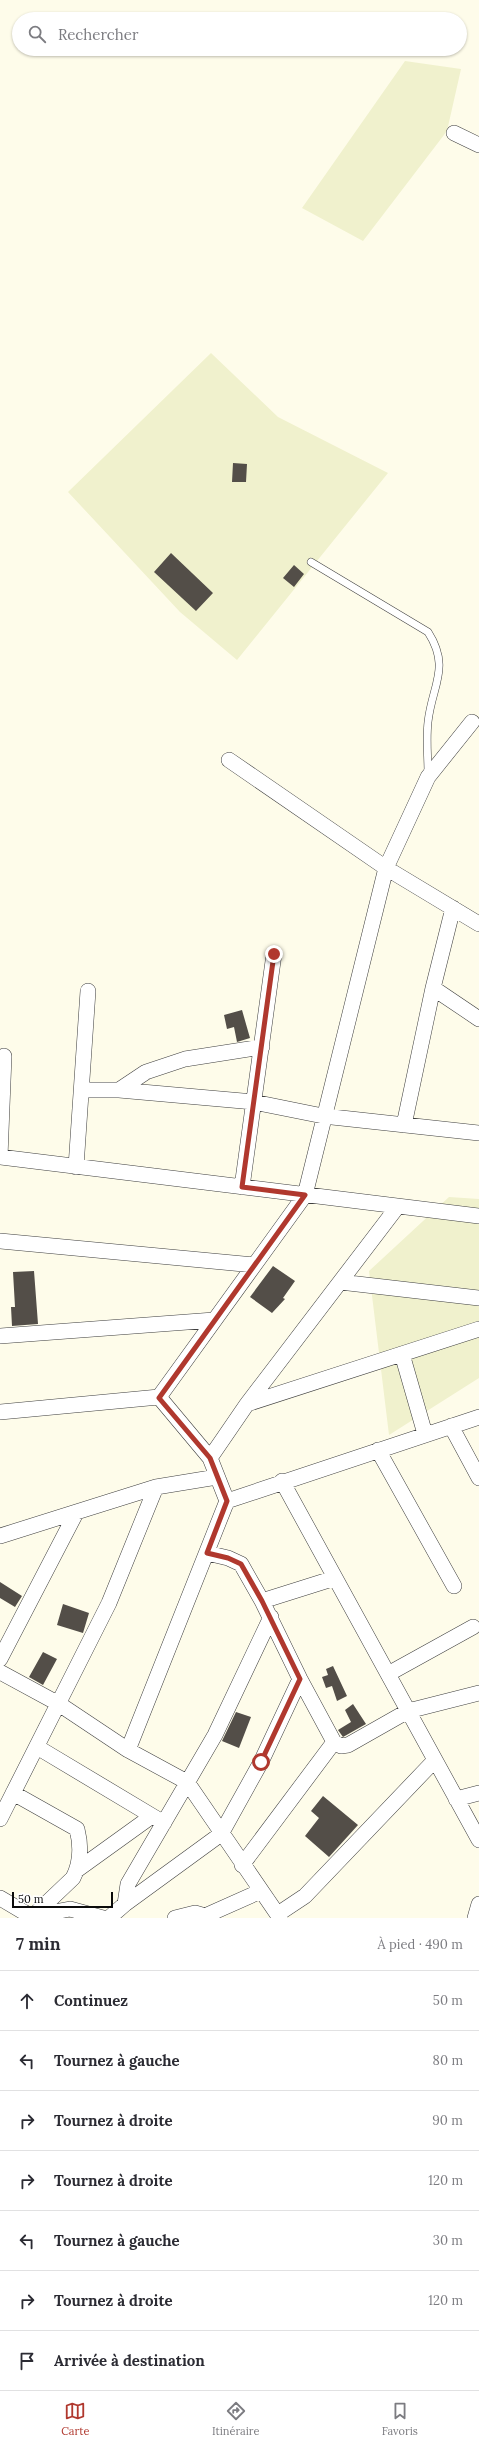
<!DOCTYPE html>
<html lang="fr">
<meta charset="utf-8">
<style>
:root{--surface:#fff;--page:#f2f2f3;--text:#2b2b33;--muted:#7c7c81;--line:#e1e1e2;--accent:#b0382e}
body{margin:0;font-family:Lora,serif;background:var(--page);color:var(--text)}
.scale{position:absolute;left:12px;bottom:10px;width:101px;box-sizing:border-box;padding-left:4px;border:2px solid #0b0b0b;border-top:0;font-size:11px;line-height:14px;white-space:nowrap;color:#0b0b0b;-webkit-text-stroke:3px #fff;paint-order:stroke}
.stop{position:absolute;width:12px;height:12px;margin:-9px;border:3px solid #b0382e;border-radius:50%;background:#fff}
.stop.end{background:#b0382e;border-color:#fff;box-shadow:0 1px 4px #0008}
.list{margin:0;padding:0;list-style:none}
h2{display:flex;justify-content:space-between;align-items:center;height:52px;margin:0;padding:0 16px;font-size:17px}
h2 small{font-size:13px;font-weight:400;color:var(--muted)}
.list li{display:grid;grid-template-columns:26px 1fr auto;gap:12px;align-items:center;box-sizing:border-box;height:60px;padding:0 16px;border-top:1px solid var(--line)}
.list b{display:block;font-size:15px;white-space:nowrap}
.list em{font-size:13px;font-style:normal;color:var(--muted)}
.icon{flex:none;width:22px;height:22px;fill:none;stroke:currentColor;stroke-width:2;stroke-linecap:round;stroke-linejoin:round}
.map{position:relative;flex:none;width:479px;height:1918px;overflow:hidden}
.search{position:absolute;background:var(--surface);box-shadow:0 1px 3px #0004;left:12px;right:12px;top:12px;height:44px;display:flex;align-items:center;gap:10px;box-sizing:border-box;padding:0 14px;border-radius:22px;color:var(--muted);font-size:15px}
.sheet{height:472px;background:var(--surface)}
nav{display:flex;justify-content:space-around;align-items:center;box-sizing:border-box;height:56px;border-top:1px solid var(--line);background:var(--surface);font-size:11px;color:var(--muted)}
nav a{display:grid;justify-items:center;gap:2px}
nav .on{color:var(--accent)}
.map>svg:first-child{display:block}
.farmland{fill:#f0f1cd}
.building{fill:#534e48}
.lines{fill:none;stroke-linecap:round;stroke-linejoin:round}
.service-casing{stroke:#3e3e3e;stroke-width:8}
.minor-casing{stroke:#3e3e3e;stroke-width:16}
.service{stroke:#fff;stroke-width:7}
.minor{stroke:#fff;stroke-width:15}
.route{stroke:#b0382e;stroke-width:5}
</style>
<div class="map">
<svg width="479" height="1918" viewBox="0 0 479 1918">
<rect width="100%" height="100%" fill="#fefcea"/>
<!-- farmland -->
<path class="farmland" d="M405,61l56,8 -14,62 -84,110 -61,-33z
M211,353l67,64 110,56 -151,187 -57,-48 -112,-120z
M449,1197l30,2v179l-90,57 -20,-164z"/>
<!-- building -->
<path class="building" d="M233,463l14,1 -1,18h-14z
M171,553l42,40 -17,18 -42,-39z
M294,565l10,9 -10,13 -11,-9z
M242,1010l8,28 -13,4 -3,-15 -7,2 -3,-14z
M273,1266l22,15 -12,17 2,1 -13,14 -22,-16z
M34,1271l4,53 -26,2 -1,-19h4l-2,-35z
M0,1582l22,14 -7,11 -15,-9z
M63,1604l26,9 -6,20 -26,-8z
M43,1652l14,7 -14,26 -14,-8z
M333,1666l14,30 -10,5 -5,-15 -6,2 -4,-11 6,-2 -2,-6z
M353,1704l13,20 -23,13 -5,-7 13,-8 -6,-12z
M236,1712l15,5 -12,31 -17,-7z
M323,1796l35,29 -29,32 -24,-21 14,-18 -8,-7z"/>
<g class="lines">
<defs>
<path id="service" d="M311,562l117,70c23,36 4,53 0,90 -2,17 0,35 0,52"/>
<path id="minor" d="M454,133l25,12
M229,760l157,108 93,56
M453,908l-20,80 46,31
M82,1090h37l135,12 69,14 156,17
M119,1090l27,-18 39,-13 77,-12
M404,1125l29,-137
M0,1157l479,59
M0,1157l4,-101
M76,1167l12,-176
M242,1187l32,-233
M0,1241l254,24
M340,1282l139,16
M0,1336l214,-16
M402,1354l23,80
M247,1404l232,-75
M0,1412l159,-15 146,-202 81,-327 42,-91 44,-55
M451,1426l28,52
M378,1450l76,136
M210,1458l37,-54 151,-198
M282,1481l197,359
M227,1501l252,-84
M0,1536l156,-49 61,-10
M207,1553l21,5 13,6 21,37 38,78 34,63 7,4 7,-1 60,-34 71,-18
M262,1601l73,-23
M0,1659l76,-146
M0,1672l59,32 69,46 59,32 93,136
M388,1674l85,-47
M37,1747l127,76
M128,1750l99,-249 -17,-43 -51,-61
M456,1799l23,-6
M0,1819l109,-216 47,-116
M242,1865l92,-123
M77,1870l75,-54
M0,1898l32,19 41,-39c8,-15 8,-33 4,-49l-64,-36
M125,1904l96,-70 40,-72 39,-83
M278,1914l27,-18 130,-136
M207,1915l54,-24
M33,1916l37,-7 33,9
M109,1918l16,-14 3,-20 87,-149 56,-118
M175,1918l20,-5 17,5
M475,1918l4,-14"/>
</defs>
<!-- service casing -->
<use href="#service" class="service-casing"/>
<!-- minor casing -->
<use href="#minor" class="minor-casing"/>
<!-- service -->
<use href="#service" class="service"/>
<!-- minor -->
<use href="#minor" class="minor"/>
</g>
<g class="lines">
<!-- route -->
<path class="route" d="M261,1762l39,-83 -38,-78 -21,-37 -13,-6 -21,-5 20,-52 -17,-43 -51,-60 146,-203 -63,-8 32,-233"/>
</g>
</svg>
<div class="scale">50 m</div>
<div class="stop" style="left:261px;top:1762px"></div>
<div class="stop end" style="left:274px;top:954px"></div>
<div class="search"><svg class="icon" aria-label="search" viewBox="0 0 24 24"><circle cx="10" cy="10" r="6"/><path d="M15 15l6 6"/></svg>Rechercher</div>
</div>
<section class="sheet">
<h2>7 min<small>À pied · 490 m</small></h2>
<ul class="list">
<li><svg class="icon" aria-label="ahead" viewBox="0 0 24 24"><path d="M12 20V5M6 11l6-6 6 6"/></svg><div><b>Continuez</b></div><em>50 m</em></li>
<li><svg class="icon" aria-label="left" viewBox="0 0 24 24"><path d="M17 20v-9H6M10 6l-5 5 5 5"/></svg><div><b>Tournez à gauche</b></div><em>80 m</em></li>
<li><svg class="icon" aria-label="right" viewBox="0 0 24 24"><path d="M7 20v-9h11M14 6l5 5-5 5"/></svg><div><b>Tournez à droite</b></div><em>90 m</em></li>
<li><svg class="icon" aria-label="right" viewBox="0 0 24 24"><path d="M7 20v-9h11M14 6l5 5-5 5"/></svg><div><b>Tournez à droite</b></div><em>120 m</em></li>
<li><svg class="icon" aria-label="left" viewBox="0 0 24 24"><path d="M17 20v-9H6M10 6l-5 5 5 5"/></svg><div><b>Tournez à gauche</b></div><em>30 m</em></li>
<li><svg class="icon" aria-label="right" viewBox="0 0 24 24"><path d="M7 20v-9h11M14 6l5 5-5 5"/></svg><div><b>Tournez à droite</b></div><em>120 m</em></li>
<li><svg class="icon" aria-label="arrive" viewBox="0 0 24 24"><path d="M6 21V4h12l-3 4 3 4H6"/></svg><div><b>Arrivée à destination</b></div></li>
</ul>
</section>
<nav>
<a class="on"><svg class="icon" aria-label="map" viewBox="0 0 24 24"><path d="M3 6l6-2 6 2 6-2v14l-6 2-6-2-6 2zM9 4v14M15 6v14"/></svg>Carte</a>
<a><svg class="icon" aria-label="directions" viewBox="0 0 24 24"><path d="M12 3l9 9-9 9-9-9zM9 14v-3h6M13 9l2 2-2 2"/></svg>Itinéraire</a>
<a><svg class="icon" aria-label="saved" viewBox="0 0 24 24"><path d="M7 4h10v16l-5-4-5 4z"/></svg>Favoris</a>
</nav>
